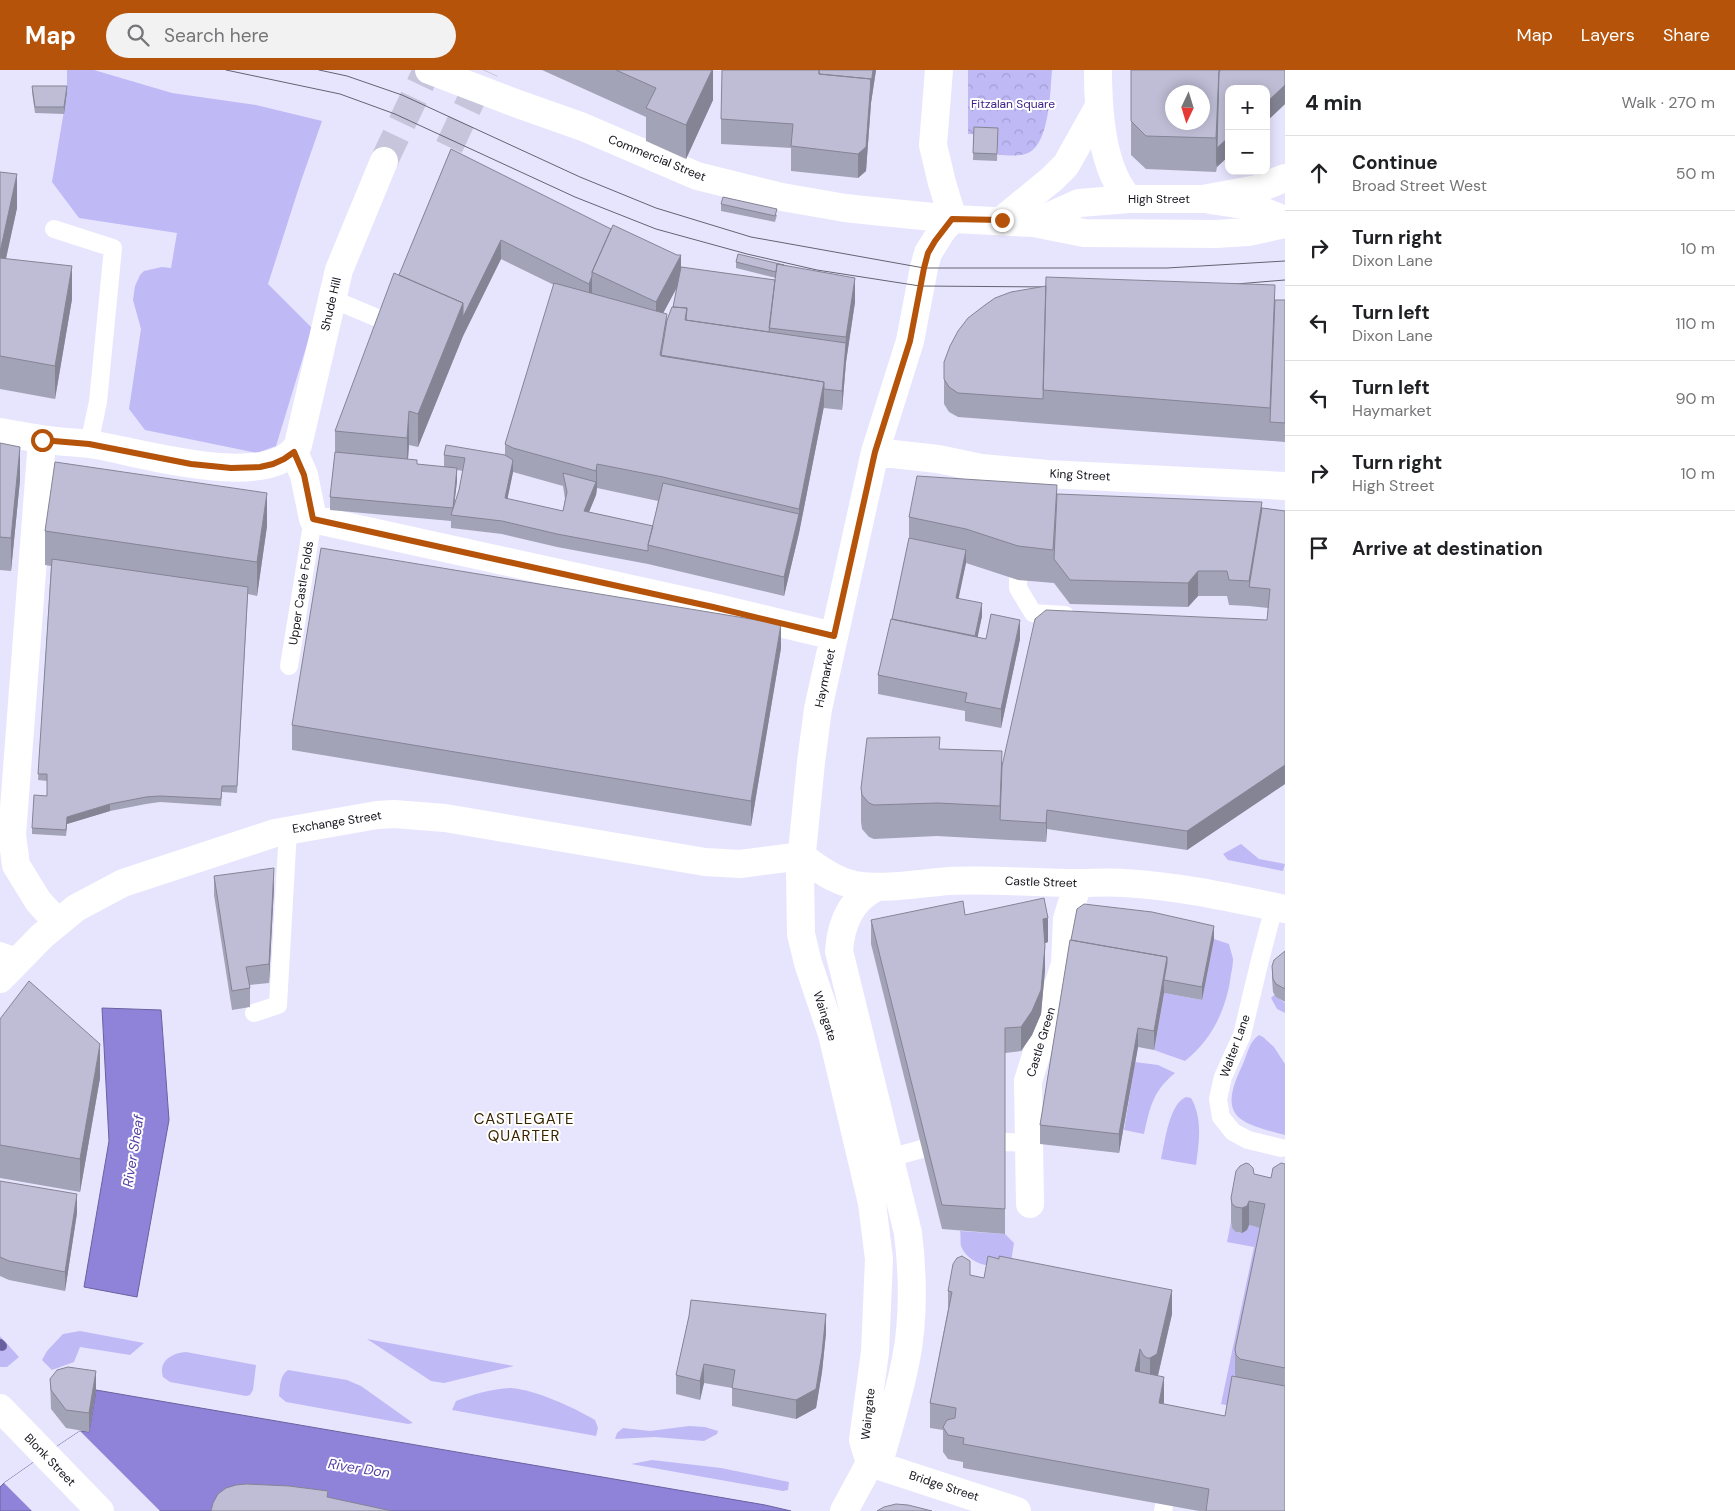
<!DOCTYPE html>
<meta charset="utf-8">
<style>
:root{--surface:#fff;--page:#f2f2f2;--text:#202124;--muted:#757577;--line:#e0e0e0;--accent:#b45309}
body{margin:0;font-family:"DM Sans",sans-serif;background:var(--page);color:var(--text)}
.controls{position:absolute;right:15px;top:15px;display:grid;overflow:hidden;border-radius:10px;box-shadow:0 2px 12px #0003}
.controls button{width:45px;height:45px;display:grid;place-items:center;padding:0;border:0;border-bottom:1px solid var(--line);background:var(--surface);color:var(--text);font:25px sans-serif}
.compass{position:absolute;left:1165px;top:15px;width:45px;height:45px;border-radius:50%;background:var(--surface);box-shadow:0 2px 12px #0003;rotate:184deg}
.stop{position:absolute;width:15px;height:15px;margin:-11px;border:4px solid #b45309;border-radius:50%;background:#fff}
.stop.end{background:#b45309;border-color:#fff;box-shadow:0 1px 5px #0008}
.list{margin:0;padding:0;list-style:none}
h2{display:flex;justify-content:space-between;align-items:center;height:65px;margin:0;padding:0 20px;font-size:21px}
h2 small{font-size:16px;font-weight:400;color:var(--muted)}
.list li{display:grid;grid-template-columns:32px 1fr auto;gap:15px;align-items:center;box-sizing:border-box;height:75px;padding:0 20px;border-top:1px solid var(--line)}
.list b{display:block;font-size:19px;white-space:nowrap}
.list p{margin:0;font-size:16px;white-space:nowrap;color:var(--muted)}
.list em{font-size:16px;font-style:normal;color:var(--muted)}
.icon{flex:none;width:28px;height:28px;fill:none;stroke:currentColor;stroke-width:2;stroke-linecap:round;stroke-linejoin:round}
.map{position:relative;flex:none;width:1285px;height:1441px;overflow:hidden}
header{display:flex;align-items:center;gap:30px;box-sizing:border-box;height:70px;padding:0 25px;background:var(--accent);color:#fff}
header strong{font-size:24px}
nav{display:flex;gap:28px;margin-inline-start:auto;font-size:18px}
.search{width:350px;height:45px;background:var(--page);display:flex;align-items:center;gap:12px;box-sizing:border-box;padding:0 18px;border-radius:28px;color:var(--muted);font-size:19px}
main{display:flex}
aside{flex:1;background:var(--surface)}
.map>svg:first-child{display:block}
.green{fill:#bfb9f6}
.park{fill:url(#park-crowns)}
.water{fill:#8e83d8;stroke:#69619f}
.pier{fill:#e7e5fe}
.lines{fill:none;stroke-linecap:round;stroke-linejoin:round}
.stream{stroke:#69619f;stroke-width:10}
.street-tunnel{stroke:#c7c5dc;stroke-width:28;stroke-dasharray:28 14;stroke-linecap:butt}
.lane{stroke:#fff;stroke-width:18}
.street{stroke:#fff;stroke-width:28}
.secondary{stroke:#fff;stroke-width:28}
.tram{stroke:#646371;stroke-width:1}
.wall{fill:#a3a3b7;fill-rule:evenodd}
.shaded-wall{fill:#858495}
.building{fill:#bebdd5;stroke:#858495;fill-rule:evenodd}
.route{stroke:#b45309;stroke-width:6}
.labels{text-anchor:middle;stroke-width:4;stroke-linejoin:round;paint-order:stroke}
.park-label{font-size:12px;fill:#3f2487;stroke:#fff}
.street-label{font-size:12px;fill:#12121a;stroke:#fff}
.water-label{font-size:14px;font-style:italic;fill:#553fa4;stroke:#fff}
.quarter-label{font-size:15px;letter-spacing:1px;fill:#3a2500;stroke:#fff}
</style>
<header>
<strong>Map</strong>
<div class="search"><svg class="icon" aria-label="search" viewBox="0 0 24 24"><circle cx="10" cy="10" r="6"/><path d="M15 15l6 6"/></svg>Search here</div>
<nav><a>Map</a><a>Layers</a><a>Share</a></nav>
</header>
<main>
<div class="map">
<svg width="1285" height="1441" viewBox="0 0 1285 1441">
<defs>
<pattern id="park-crowns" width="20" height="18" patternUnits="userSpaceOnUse" patternTransform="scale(1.25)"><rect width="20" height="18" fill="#bfb9f6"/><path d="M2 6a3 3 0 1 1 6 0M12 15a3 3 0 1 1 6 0" fill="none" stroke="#a39ed2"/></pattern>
</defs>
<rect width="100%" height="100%" fill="#e7e5fe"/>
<!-- green -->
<path class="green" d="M67,0h27l78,23 84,12 66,16 -21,60 -33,103 44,44 -36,118 -19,7 -112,-23 -16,-21 12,-80 -8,-29 2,-14 5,-11 4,-4 18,-4 9,1 6,-35 -98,-15 -27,-36 15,-89z
M1241,774l18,15 26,5 -2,7 -55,-11 -5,-6z
M1214,869l15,5c1,5 3,10 4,15 0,5 -1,11 -2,15 -4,34 -19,66 -46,87l-31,-11 10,-57 38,7z
M1275,924l2,3 8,6v10l-8,-4 -6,-11z
M1259,965l4,2 11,10 11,17v71c-46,-12 -68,-17 -43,-69 5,-10 7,-25 17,-31z
M1135,992l23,3 17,8c-22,18 -25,34 -31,61l-20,-4z
M1186,1027l5,1c12,21 8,44 5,67l-35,-6c4,-17 8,-55 25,-62z
M1231,1152l1,6 7,5 8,-3 2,-5 16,4 -30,145 -4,32 -10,-2 33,-157 -27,-5z
M960,1161l45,3 9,9 -4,25c-17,-1 -41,-2 -49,-22 -1,-4 0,-11 -1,-15z
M80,1261l64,12 -14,12 -50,-8 -6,15 -22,8 -10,-10 5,-9 16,-17z
M0,1266l19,21 -12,10h-7z
M367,1269l147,27 -70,17 -13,-2z
M186,1282l70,13 -3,25 -3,5 -4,1 -76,-14 -7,-5c-5,-16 9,-24 23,-25z
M288,1300l59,10 14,6 52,37 -5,1 -122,-22 -7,-6c1,-10 1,-21 9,-26z
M511,1318c25,2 62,19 84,32l3,8 -2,8 -144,-26 4,-9c18,-7 36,-12 55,-13z
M689,1356l16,1 13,4 -1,3 -13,7 -49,-4 -40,2 2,-6 6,-5 27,3z
M652,1390l69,8 68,14 -1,8 -5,1 -152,-27z"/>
<!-- park -->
<path class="park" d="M968,0h84c-2,21 -2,73 -24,83 -9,4 -21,2 -30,2v-20l-30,-1z"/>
<!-- water -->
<path class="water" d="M102,938l59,2 8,110 -32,177 -53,-10 25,-146z
M96,1320l669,115 26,6h-791v-24l4,-4 40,-28 36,-24 9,1z"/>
<!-- pier -->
<path class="pier" d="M80,1361l80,80h-128l-28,-28 40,-28z"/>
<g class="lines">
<!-- stream -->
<path class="stream" d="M0,1274l2,2"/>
<!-- street-tunnel -->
<path class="street-tunnel" d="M449,77l36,-77
M384,91l43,-91"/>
<!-- lane -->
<path class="lane" d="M54,159l59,19 -15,154 -9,42
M332,229l55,23
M1018,510v8l15,25 32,2
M289,596l24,-147
M1274,837l-14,53 -18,75 -19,42 -5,22 3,18 12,15 15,8 33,8
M0,881l20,7
M254,943l24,-8 10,-175
M982,1074l23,-2 24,1
M889,1088l33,-9 24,-2
M1163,1441l1,-6"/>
<!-- street -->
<path class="street" d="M1098,0c0,39 3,99 31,129
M1210,130l40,6 35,14
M1002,150l50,-41 14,-14 32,-57
M0,362c14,2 27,5 41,7 16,3 33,3 49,5 46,7 179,49 208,1l41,-175 45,-109
M42,370l-30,395 4,30 22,36 20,22
M294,382l10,23 9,44 400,88 121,29
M875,382l63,7 43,9 66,6 238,12
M802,786c16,13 33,25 53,29 31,5 64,-2 95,-4 43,-2 86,2 129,2 15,0 30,-1 45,0 55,3 108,15 161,26
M0,909l42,-43 34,-28 47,-25 152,-50 102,-18 17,-1 51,4 260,44 35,2 62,-8
M1030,1134l-2,-123 37,-117 2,-45 11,-36
M0,1338l100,103
M870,1393l-7,-23 12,-88 4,-93 -7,-56 -40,-169 -24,-71 -7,-29 -1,-62 11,-110 7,-53 57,-257 35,-111 14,-73 4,-15 15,-24 10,-10 -11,-36 -9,-38 6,-75
M870,1393l147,48
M844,1441l26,-48 12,-11c9,-31 18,-62 24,-93 8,-41 7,-84 2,-126l-69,-282c2,-28 12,-52 38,-64"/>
<!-- secondary -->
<path class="secondary" d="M429,0l89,34 65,23 114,49 85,21 63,11 28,3 80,8 81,4 50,10 132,1 32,-2 37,-8
M1034,153l45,-20 50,-4h74l54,-10 28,-11"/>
<!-- tram -->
<path class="tram" d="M226,0l114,24 55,20 180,83 81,32 91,25 70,16 103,16 132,1
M319,0l28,6 55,19 178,82 76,31 95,29 173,31h243l118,-7
M1224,215l61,-5"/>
</g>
<!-- wall -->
<path class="wall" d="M542,0h171v30l-27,59 -40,-18v-24z
M876,0l-5,33 -5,68 -8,7 -67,-7v-23l-70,-4v-25z
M1131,0h89v2l65,-2v34l-19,18v-33l-49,78v-5l-1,10 -70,-3 -15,-14z
M32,16l35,6 -3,22 -29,-1 -3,-21z
M974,57l24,1 -1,33 -24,-1z
M451,79l230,118 94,13 1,-2 -40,-10v-6l2,-8 117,48 -9,60 -4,48 -18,-2v-2l-25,127 -15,63 -136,-32 -91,-17 -55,-13 -51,-6v-7l-121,-11v-13l5,-45v-21zM501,189l53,26 -49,159v11h-61v12l-27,-3 -9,-5 1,-14 9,2 45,-111zM677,218l-4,19 -6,13 -4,-7zM457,400l6,1 -4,19 -5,16 3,-25zM513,402l50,14 2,13 -2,12 -56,-12zM597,418l61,13 -5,25 -64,-14 7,-17z
M0,102l17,36 -11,51 66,40 -17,100 -55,-10z
M721,134l56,11 -2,7 -54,-11z
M1275,230h10v142l-327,-25 -9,-5 -5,-8v-42z
M0,373l20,37 -9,91 -11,-1z
M1057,424l205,14 23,3v273l-98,66 -140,-21 -1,13 -109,-6 -63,3 -5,-2 -7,-8 -1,-7v-34l79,-39 62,17 265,-146 1,-12 -19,-2 -20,-1 -2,-9h-29l-10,11 -118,-3 -16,-21 -36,-3 -52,-17 -8,35 24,18 -5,21 9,2h34l-19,89 -36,-7v-10l-87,-17v-19l14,-56 17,-81v-21z
M267,456l-10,70 -9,-2 -11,199 -15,-1 -1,14 -61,-4 -14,2 -36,7 -43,13 -1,12 -34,-2v-6l15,-32v-15l-9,-1 13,-214 -6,-1v-34z
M781,578l-30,178 -459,-76v-25z
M214,806l60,11 -5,96 -19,2v22l-18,3 -18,-115z
M965,845l83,27 -3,1v27l-4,44 -9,21 -11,16 -16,2v181l-63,-5 -71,-285v-24z
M1214,869l-12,61 -38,-7 -10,57 -16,-3 -19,106 -79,-9v-19l30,-185z
M1285,881v51l-9,-5 -3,-5 -1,-13v-13z
M0,949l100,59 -20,114 -80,-14z
M1285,1094v347h-86l-236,-43v-6l-15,-3 -5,-7v-22l-13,-2v-25l18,-94v-18l22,-15 202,38 -14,62 6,25v3l61,12 10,-39v-28l25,-121 -11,-3 -2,5 -5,3 -6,-1 -4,-4 -1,-6v-24l23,-24 17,4z
M0,1111l77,32 -12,78 -56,-11 -9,-4z
M689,1246l137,17 -4,39 -6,36 -20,11 -64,-13v-18l-28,-5 -4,17 -24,-6v-19z
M50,1309l46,11 -7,42 -23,-4 -15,-19z"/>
<!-- shaded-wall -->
<path class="shaded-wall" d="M712,0h1v30l-27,59v-34z
M873,0h3l-5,33v-19z
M1219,0h1v10l9,57v19l-12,11v-5l-1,10v-34z
M871,9v24l-5,68 -8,7v-24z
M1285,15v19l-19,18v-19z
M67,16v6l-3,22v-7z
M17,104v34l-17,77v-33z
M501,170v19l-38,77 -45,111v-33l45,-111z
M681,185v24l-25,48v-25z
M72,196v33l-17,100v-33z
M592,206v19l-3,8v-19z
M855,208v24l-9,60 -4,48v-19l4,-54z
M824,312v24l-25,127 -15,63v-19l15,-63v-5z
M409,341v34l-2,27v-34z
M20,377v33l-9,91v-33z
M513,390v12l-8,39v-13z
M597,394v24l-1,7v-24z
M457,398v13l-4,34v-7z
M596,412v13l-12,29v-13z
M267,423v33l-10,70v-34z
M1262,432v25l-13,60v-6z
M966,480v13l-10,48v-13z
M1198,501v25l-10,11v-24z
M982,533v13l-8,39v-13z
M1020,550v19l-19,89v-19z
M781,554v24l-30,178v-25z
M1285,695v19l-98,66v-19z
M110,734v7l-43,13 -1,12 1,-19z
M1047,740v19l-1,13v-19z
M274,798v19l-5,96v-19z
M1048,848v24l-5,2v-25z
M1214,856v13l-12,61v-13z
M1045,876v24l-4,44 -9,21 -11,16v-24z
M1167,887l-1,24 -2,-1v13l-10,57v-19z
M1138,958v19l-19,106v-19z
M100,974v34l-20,114v-33z
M77,1124v19l-12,78v-19z
M1249,1131v24l-2,5 -5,3v-25z
M1172,1220v24l-15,65 -7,4v-25z
M826,1244v19l-4,39 -6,36 -20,11v-19z
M1140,1279v24l-5,-2z
M704,1294v19l-4,17v-19z
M96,1301v19l-7,42v-19z
M1164,1307v24l-5,26v-24z"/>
<!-- building -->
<path class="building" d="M616,0h96l-26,55 -40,-17 10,-20z
M722,0h97v4l52,5 -5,68 -8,7 -67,-8 2,-22 -72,-5z
M819,0h54l-2,14v-5l-52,-5z
M1131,0h88l-3,68 -70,-2 -15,-15zM1172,22h30v30h-30z
M1221,0h64v15l-19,18v-14h-37v48l-12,11 2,-76z
M32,16h35l-3,21h-29z
M974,57l24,1 -1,26 -24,-1z
M451,79l160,80 -19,43v4l-3,8 -88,-44 -38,77v-14l-64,-28z
M0,102l17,2 -17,78z
M723,127l54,12 -2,7 -54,-12z
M613,155l64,30h4l-25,47 -64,-30z
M738,184l46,11 -7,-1 -1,8 -40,-10z
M0,188l72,8 -17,100 -55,-10z
M777,194l78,14 -9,59 -77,-9z
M681,197l94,13 -6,52 -83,-12 1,-12 -14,-1z
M394,203l69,30 -45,111 -9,-3 -2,27 -72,-7z
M1046,207l229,8 -5,123 -227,-18z
M554,213l113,31 -7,41 164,27 -25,127 -136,-32 -66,-13 -1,7 -83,-23 -8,-4z
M1046,216l-3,113 -85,-6 -9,-6 -5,-8v-17l6,-16 8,-15 10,-13 17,-13 10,-7 16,-6z
M1275,230h10v123l-15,-1z
M672,237l15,1 -2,12 161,23 -4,48 -18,-2v-7l-163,-26 6,-36z
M0,373l20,4 -9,91 -11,-1z
M446,375l59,10 8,5 -8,38 58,13 4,-19 -4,-19 33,9 -12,29 69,15 -5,19v6l-91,-17 -55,-13 -51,-6 8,-25 6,-32 -21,-3z
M335,382l82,8v4l40,4 -4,40 -123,-11z
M55,392l212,31 -10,69 -212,-31z
M917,406l140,9 -4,65 -35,-4 -52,-17 -57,-12z
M663,413l136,31 -15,63 -136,-32z
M1057,424l205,8 -13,79 -20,-1 -2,-9h-29l-10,12 -118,-3 -16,-21z
M1262,438l23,3v254l-98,66 -140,-21 -1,13 -46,-3 2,-54 33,-147 11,-9 221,10 3,-31 -21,-2z
M909,468l57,12 -10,48 26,5 -7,33 -83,-17z
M321,478l460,76 -30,177 -459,-76z
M52,489l196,28 -11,199h-15l-1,13 -61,-3 -14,1 -36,7 -43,13 -1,13 -34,-2 2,-33 13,1v-22h-9z
M991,544l29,6 -19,89 -36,-7 2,-9 -89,-18 13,-56 95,20z
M940,667l-1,12 63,2 -2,55 -63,-3 -63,2 -5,-2 -7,-8 -1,-7 6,-50z
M274,798l-5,96 -23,3 4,21 -18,3 -18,-115z
M1044,828l4,20 -5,1 2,27 -4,44 -9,21 -11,16 -16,1v181l-63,-4 -71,-285 92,-19 2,14z
M1084,834l68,8 62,14 -12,61 -38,-7 3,-17v-6l-96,-17 6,-31z
M1070,870l97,17 -13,74 -16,-3 -19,106 -79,-9z
M1285,881v38l-9,-5 -3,-5 -1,-13 2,-6z
M29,911l71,63 -20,115 -80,-14v-126z
M1246,1093l3,1 4,4 1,6 17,4 2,-10 8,-5 4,1v204l-45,-9 -4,-4 -1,-6 30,-145 -16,-3 -2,5 -5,2 -6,-1 -4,-3 -1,-6 5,-27 4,-5z
M0,1111l77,13 -12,78 -56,-11 -9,-4z
M962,1186l8,5v14l14,3 4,-22 11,3v-3l173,34 -15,64 -7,4h-3l-4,-3 -3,-6 -5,22 29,6 -5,26 66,13 7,-40 53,10v125h-79l3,-22 -246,-45 1,-6 -16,-3 -5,-8 4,-7 8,-2 1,-10 -26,-5 22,-111 -4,-1 5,-27 4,-6z
M691,1230l135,14 -4,39 -6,36 -20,11 -64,-12 3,-18 -31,-6 -4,17 -24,-6 13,-59z
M68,1297l28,4 -7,42 -23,-3 -15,-20 -1,-11 7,-9z
M246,1414l43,2 39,5 -1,6 65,14h-181l2,-8 5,-9 8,-6 10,-3z
M896,1434l12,1 24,6h-55l7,-4z"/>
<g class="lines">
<!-- route -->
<path class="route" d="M42,370l47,4 102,20 40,4 29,-1 13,-3 11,-5 10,-7 10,23 9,44 400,88 121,29 41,-184 35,-111 14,-73 4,-15 7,-12 17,-22 50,1"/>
</g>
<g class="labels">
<!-- park labels -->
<g class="park-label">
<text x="1013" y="38">Fitzalan Square</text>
</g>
<!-- street labels -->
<g class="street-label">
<text transform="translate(657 88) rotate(22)" y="4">Commercial Street</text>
<text x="1159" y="133">High Street</text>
<text transform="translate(331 234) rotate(-77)" y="4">Shude Hill</text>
<text transform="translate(1080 405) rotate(3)" y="4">King Street</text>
<text transform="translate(301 523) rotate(-81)" y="4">Upper Castle Folds</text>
<text transform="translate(825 608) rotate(-78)" y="4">Haymarket</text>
<text transform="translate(337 752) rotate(-9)" y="4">Exchange Street</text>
<text transform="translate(1041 812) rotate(2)" y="4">Castle Street</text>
<text transform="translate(825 946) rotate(72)" y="4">Waingate</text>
<text transform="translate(1041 972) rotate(-73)" y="4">Castle Green</text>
<text transform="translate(1235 976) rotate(-70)" y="4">Walter Lane</text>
<text transform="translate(868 1344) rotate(-84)" y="4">Waingate</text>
<text transform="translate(50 1390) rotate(46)" y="4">Blonk Street</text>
<text transform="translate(944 1416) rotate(18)" y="4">Bridge Street</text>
</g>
<!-- water labels -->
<g class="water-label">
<text transform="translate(133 1081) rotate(-81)" y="5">River Sheaf</text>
<text transform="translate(359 1398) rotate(9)" y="5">River Don</text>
</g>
<!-- quarter labels -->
<g class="quarter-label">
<text x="524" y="1054">CASTLEGATE<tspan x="524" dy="17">QUARTER</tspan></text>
</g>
</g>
</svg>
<div class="controls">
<button>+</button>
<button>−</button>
</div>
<svg class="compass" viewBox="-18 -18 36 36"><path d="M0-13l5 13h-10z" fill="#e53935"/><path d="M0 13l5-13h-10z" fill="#757577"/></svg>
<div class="stop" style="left:42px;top:370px"></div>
<div class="stop end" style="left:1002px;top:150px"></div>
</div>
<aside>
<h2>4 min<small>Walk · 270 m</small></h2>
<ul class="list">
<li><svg class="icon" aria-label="ahead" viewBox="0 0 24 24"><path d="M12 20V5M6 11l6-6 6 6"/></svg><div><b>Continue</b><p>Broad Street West</p></div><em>50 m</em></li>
<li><svg class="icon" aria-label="right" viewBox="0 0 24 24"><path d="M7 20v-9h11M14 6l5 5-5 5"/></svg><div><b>Turn right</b><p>Dixon Lane</p></div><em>10 m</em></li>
<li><svg class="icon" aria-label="left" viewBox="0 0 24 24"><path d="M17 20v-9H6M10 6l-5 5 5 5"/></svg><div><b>Turn left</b><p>Dixon Lane</p></div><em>110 m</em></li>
<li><svg class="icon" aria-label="left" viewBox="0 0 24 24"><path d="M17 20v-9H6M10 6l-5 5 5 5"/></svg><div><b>Turn left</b><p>Haymarket</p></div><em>90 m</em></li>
<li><svg class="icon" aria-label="right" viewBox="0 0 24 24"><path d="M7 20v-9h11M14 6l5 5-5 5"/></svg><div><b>Turn right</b><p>High Street</p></div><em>10 m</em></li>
<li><svg class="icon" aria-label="arrive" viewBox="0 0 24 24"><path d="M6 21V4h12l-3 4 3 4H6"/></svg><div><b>Arrive at destination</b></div></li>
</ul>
</aside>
</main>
